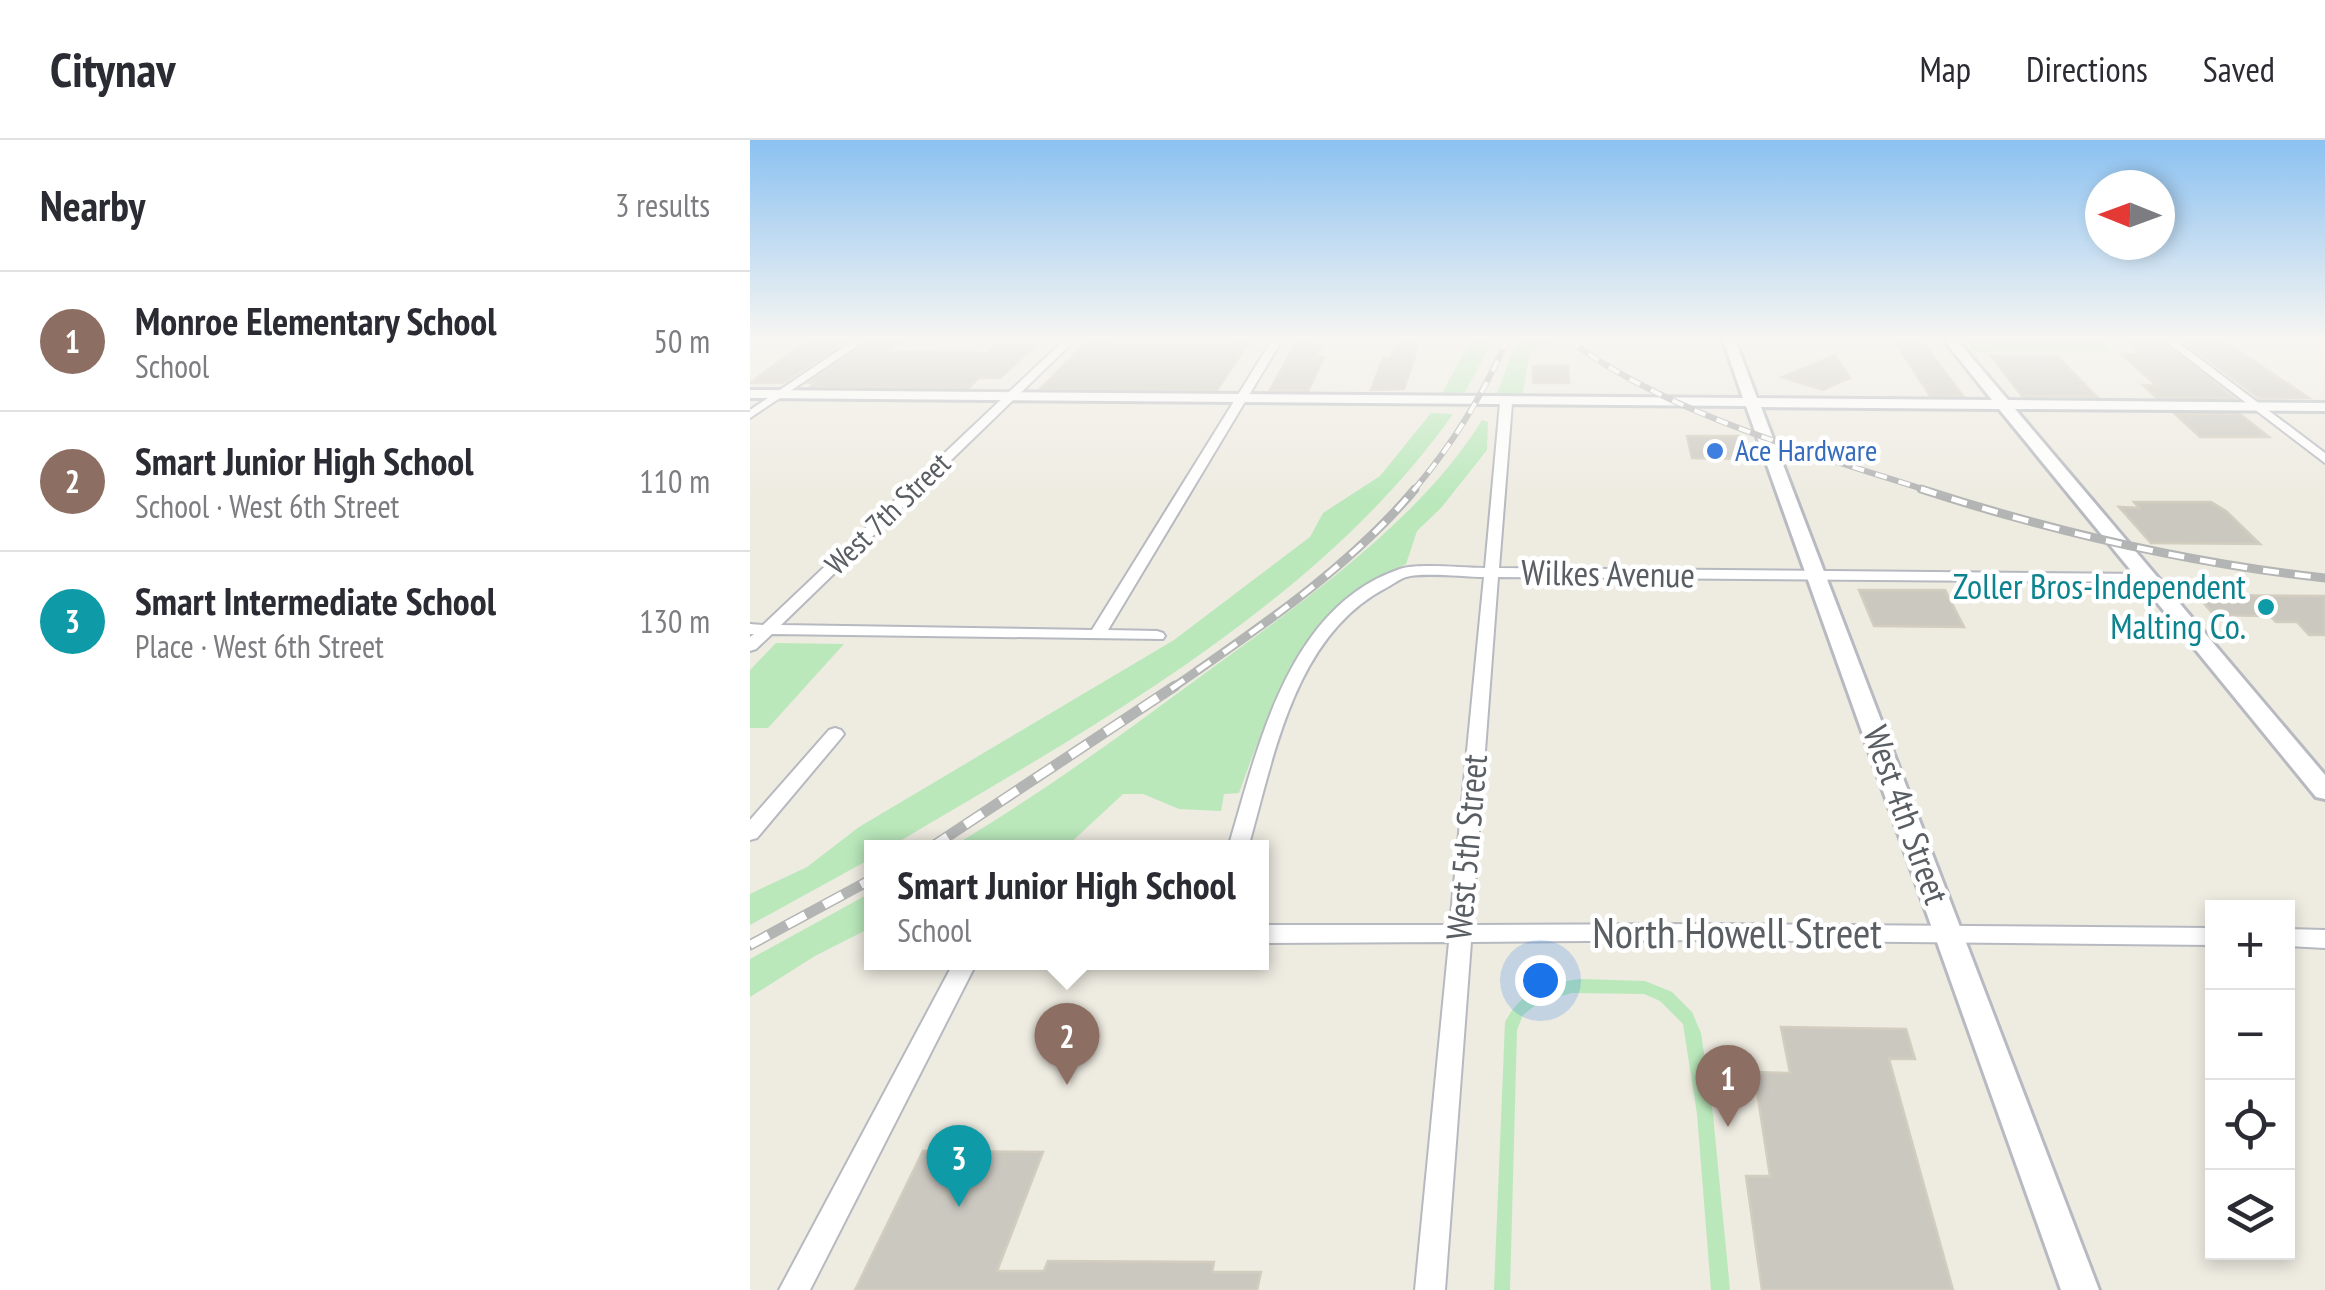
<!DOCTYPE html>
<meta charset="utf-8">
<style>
:root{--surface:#fff;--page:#f7f7f7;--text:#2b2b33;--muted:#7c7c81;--line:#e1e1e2;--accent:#f8321d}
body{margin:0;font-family:"PT Sans Narrow",sans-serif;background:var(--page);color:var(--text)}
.controls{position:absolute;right:30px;bottom:30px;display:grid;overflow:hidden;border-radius:0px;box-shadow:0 5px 15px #0003}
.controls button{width:90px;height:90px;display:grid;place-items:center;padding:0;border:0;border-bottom:2px solid var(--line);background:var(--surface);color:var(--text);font:50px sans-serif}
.compass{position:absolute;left:1335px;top:30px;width:90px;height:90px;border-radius:50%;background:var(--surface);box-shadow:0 5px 15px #0003;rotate:271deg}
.you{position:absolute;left:790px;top:840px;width:35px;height:35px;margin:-25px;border:8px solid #fff;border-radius:50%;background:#1a73e8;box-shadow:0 0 0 15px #1a73e833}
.badge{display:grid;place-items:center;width:65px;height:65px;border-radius:50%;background:var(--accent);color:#fff;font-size:32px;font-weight:700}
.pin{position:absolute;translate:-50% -82px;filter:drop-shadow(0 2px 5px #0008)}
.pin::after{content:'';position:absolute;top:52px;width:35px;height:30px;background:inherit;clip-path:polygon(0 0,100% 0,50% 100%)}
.popup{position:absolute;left:114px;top:700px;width:405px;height:130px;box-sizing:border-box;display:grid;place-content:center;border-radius:0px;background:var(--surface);filter:drop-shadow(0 2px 8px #0005);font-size:32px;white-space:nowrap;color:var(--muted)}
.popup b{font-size:38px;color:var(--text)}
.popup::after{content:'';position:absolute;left:50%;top:100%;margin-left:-20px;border:20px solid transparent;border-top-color:var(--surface)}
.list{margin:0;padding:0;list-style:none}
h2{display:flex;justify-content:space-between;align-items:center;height:130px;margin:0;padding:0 40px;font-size:42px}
h2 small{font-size:32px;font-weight:400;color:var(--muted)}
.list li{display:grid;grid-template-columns:65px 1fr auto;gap:30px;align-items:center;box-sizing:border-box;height:140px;padding:0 40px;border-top:2px solid var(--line)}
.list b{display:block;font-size:38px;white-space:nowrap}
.list p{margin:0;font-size:32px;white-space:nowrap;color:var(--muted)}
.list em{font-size:32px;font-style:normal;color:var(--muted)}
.icon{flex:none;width:55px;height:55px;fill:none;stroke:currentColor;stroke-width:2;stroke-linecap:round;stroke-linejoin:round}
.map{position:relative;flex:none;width:1575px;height:1150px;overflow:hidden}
header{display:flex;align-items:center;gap:60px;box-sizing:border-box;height:140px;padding:0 50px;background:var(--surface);border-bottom:2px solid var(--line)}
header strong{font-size:48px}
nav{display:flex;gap:55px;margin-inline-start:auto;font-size:35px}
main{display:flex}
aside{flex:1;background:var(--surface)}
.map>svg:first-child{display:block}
.green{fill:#bae8bb}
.building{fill:#cbc8c0;stroke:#d3cdbf;stroke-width:2.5}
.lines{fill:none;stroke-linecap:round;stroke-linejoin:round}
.street-casing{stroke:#b6b9bf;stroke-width:4}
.secondary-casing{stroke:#b7bbc1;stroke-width:6}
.street{fill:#fff;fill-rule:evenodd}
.secondary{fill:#fff;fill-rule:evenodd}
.rail-far2-casing{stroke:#b3b4b4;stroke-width:6}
.rail-far1-casing{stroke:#b3b4b4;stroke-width:9}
.rail-casing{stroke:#b3b4b4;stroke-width:11}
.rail-far2{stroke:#fff;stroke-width:4;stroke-dasharray:12;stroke-linecap:butt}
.rail-far1{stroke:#fff;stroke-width:5;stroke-dasharray:16;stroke-linecap:butt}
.rail{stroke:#fff;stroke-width:8;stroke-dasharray:21;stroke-linecap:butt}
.shop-dot{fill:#3f7fe0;stroke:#fff;stroke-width:4}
.culture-dot{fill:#0f9aa8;stroke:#fff;stroke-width:4}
.labels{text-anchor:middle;stroke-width:9;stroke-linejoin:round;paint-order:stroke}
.far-shop-label{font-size:30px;fill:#366cbe;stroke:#fff;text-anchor:start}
.far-street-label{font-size:30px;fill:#595e63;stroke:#fff}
.street-label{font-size:35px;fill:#595e63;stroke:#fff}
.culture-label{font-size:35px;fill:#0d838f;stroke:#fff;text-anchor:end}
.near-street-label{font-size:42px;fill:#595e63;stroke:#fff}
</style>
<header>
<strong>Citynav</strong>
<nav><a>Map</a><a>Directions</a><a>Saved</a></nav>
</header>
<main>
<aside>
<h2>Nearby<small>3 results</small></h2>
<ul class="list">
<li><span class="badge" style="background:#8d6e63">1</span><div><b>Monroe Elementary School</b><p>School</p></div><em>50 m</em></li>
<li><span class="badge" style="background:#8d6e63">2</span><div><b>Smart Junior High School</b><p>School · West 6th Street</p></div><em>110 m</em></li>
<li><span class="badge" style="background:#0f9aa8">3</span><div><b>Smart Intermediate School</b><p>Place · West 6th Street</p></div><em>130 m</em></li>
</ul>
</aside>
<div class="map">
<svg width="1575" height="1150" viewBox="0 0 1575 1150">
<rect width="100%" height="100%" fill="#eeebe1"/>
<!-- green -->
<path class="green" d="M720,200h23l-28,52 -23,2z
M767,200h37l4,4 -28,6 -7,43 -26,1z
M1215,200h133l14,11 -136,1z
M681,273l22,1c-135,191 -366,316 -563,433l-18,1v10l-122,67v-31l57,-27 52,-40 315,-187 136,-103 13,-24 57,-37z
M732,280l6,2 -1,28 -46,58 -24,23 -11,33c-106,51 -129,125 -167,229l-15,1 -3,17 -42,-2 -36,-15h-20l-57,53 -116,1c91,-54 174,-115 258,-177 93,-68 214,-152 274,-251z
M26,503l68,1 -76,84h-18v-58z
M122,752v35l-57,29 -65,41v-38z
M831,839l64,2 27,11 20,20 9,21 12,82 17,175h-19l-14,-176 -14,-90 -23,-23 -16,-7 -72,-1 -34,10 -15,12 -6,15 -7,260h-16l11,-268c17,-32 41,-39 76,-43z"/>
<!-- building -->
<path class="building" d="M58,200h39l-64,43h-33z
M120,200h34l-17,12 99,1 11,-9h40l-37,34h-21l-11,10 -158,-1 5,-4h-7z
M338,200h27l-4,4 117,2 3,-5h19l-33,49 -177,-1z
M647,200h23l-16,49 -33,1 12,-32h8z
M1144,200h27l42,56h-33z
M1377,200h33l74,58h-77l-14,-13 14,1 -36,-32h19z
M1432,200l42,1 85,57h-50z
M546,202l27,1 -8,14h9l-16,34 -38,-1z
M1085,215l15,23 -27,12 -41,-13z
M1241,216l67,1 39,40 -75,-1z
M783,226h35l1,17h-36z
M1425,274h65l29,23h-69z
M937,296h52l7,23 -54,-1z
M1384,362h77l15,9 34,33 -109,-1 -32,-36 20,1z
M1109,450h86l19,37 -90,-1z
M1447,455l128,1v39h-16l-12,-13h-21l-6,-6 -56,-1z
M1031,887l125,2 9,30h-26l64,231h-191l-16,-114h24l-16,-104 36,1z
M173,1011l120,1 -46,119h47l4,-10 166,1 -2,10h49l-4,18h-402z"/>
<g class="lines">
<defs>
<path id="street" d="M104,200h12l-116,78v-8z
M314,200h11l-294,285 311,5 180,-290h10l-174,290 49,1 6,2 2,3 -2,3 -391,-5 -16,15 -6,2v-14l4,-3h-4v-10l13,1z
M1414,200h11l150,113v10z
M756,260l6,3 -13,165 648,6 7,4 -7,4 -649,-5 -26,348 238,-1 502,4v17l-502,-5 -239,2 -26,348h-30l34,-348 -187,1v-18h188l34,-348c-19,0 -61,-5 -78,0 -7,2 -14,8 -20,11 -92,48 -112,169 -138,260h-20c30,-100 59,-241 172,-279 17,-6 64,-1 85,-1l15,-165z
M85,588l6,2 3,4 -3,4 -84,100 -7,2v-20l79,-90z
M1538,789l37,1v18l-37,-2z
M204,822h23l-167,328h-31z"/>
<path id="secondary" d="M973,200h12l22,58 235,2 -48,-60h13l51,60 317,3v8l-310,-2 310,366v24l-9,-2 -317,-388 -238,-2 338,883h-38l-315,-884 -996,-8v-8l993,8z"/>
</defs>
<!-- street casing -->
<use href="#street" class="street-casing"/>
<!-- secondary casing -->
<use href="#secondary" class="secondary-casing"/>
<!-- street -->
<use href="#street" class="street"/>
<!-- secondary -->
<use href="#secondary" class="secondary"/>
<defs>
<path id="rail-far2" d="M819,200c100,75 242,113 360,151
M663,351c40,-47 69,-94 94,-151"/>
<path id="rail-far1" d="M1171,349c133,43 266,74 404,89
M421,549c85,-59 177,-120 244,-200"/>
<path id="rail" d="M180,708l245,-162
M0,805l122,-66"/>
</defs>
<!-- rail-far2 casing -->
<use href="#rail-far2" class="rail-far2-casing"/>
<!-- rail-far1 casing -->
<use href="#rail-far1" class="rail-far1-casing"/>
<!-- rail casing -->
<use href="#rail" class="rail-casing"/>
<!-- rail-far2 -->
<use href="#rail-far2" class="rail-far2"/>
<!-- rail-far1 -->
<use href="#rail-far1" class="rail-far1"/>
<!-- rail -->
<use href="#rail" class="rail"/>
</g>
<!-- sky -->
<linearGradient id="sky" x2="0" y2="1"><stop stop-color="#8bc1f1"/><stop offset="0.55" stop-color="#f7f6f2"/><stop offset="1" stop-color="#f7f6f2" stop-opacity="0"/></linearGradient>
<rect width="1575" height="361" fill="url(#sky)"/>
<!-- markers -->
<circle class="shop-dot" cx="965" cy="311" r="10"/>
<circle class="culture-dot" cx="1516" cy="467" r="10"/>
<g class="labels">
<!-- far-shop labels -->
<g class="far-shop-label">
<text x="985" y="321">Ace Hardware</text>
</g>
<!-- far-street labels -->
<g class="far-street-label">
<text transform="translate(138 374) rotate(-44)" y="10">West 7th Street</text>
</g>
<!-- street labels -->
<g class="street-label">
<text transform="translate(858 434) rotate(1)" y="12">Wilkes Avenue</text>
<text transform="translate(1156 675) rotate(70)" y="12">West 4th Street</text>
<text transform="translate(717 707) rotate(-85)" y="12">West 5th Street</text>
</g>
<!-- culture labels -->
<g class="culture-label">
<text x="1496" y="459">Zoller Bros-Independent<tspan x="1496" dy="40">Malting Co.</tspan></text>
</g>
<!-- near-street labels -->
<g class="near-street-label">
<text x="987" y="808">North Howell Street</text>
</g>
</g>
</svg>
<div class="controls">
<button>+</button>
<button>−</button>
<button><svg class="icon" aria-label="locate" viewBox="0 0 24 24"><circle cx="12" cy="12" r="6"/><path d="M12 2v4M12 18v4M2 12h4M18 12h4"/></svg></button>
<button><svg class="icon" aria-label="layers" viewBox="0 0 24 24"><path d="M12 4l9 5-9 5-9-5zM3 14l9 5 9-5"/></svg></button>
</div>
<svg class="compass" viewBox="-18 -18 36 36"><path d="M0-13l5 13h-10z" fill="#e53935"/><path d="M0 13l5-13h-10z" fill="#7c7c81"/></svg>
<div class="you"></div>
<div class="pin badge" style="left:978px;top:987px;background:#8d6e63">1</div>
<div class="pin badge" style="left:317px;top:945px;background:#8d6e63">2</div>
<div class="popup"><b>Smart Junior High School</b>School</div>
<div class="pin badge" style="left:209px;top:1067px;background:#0f9aa8">3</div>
</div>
</main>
